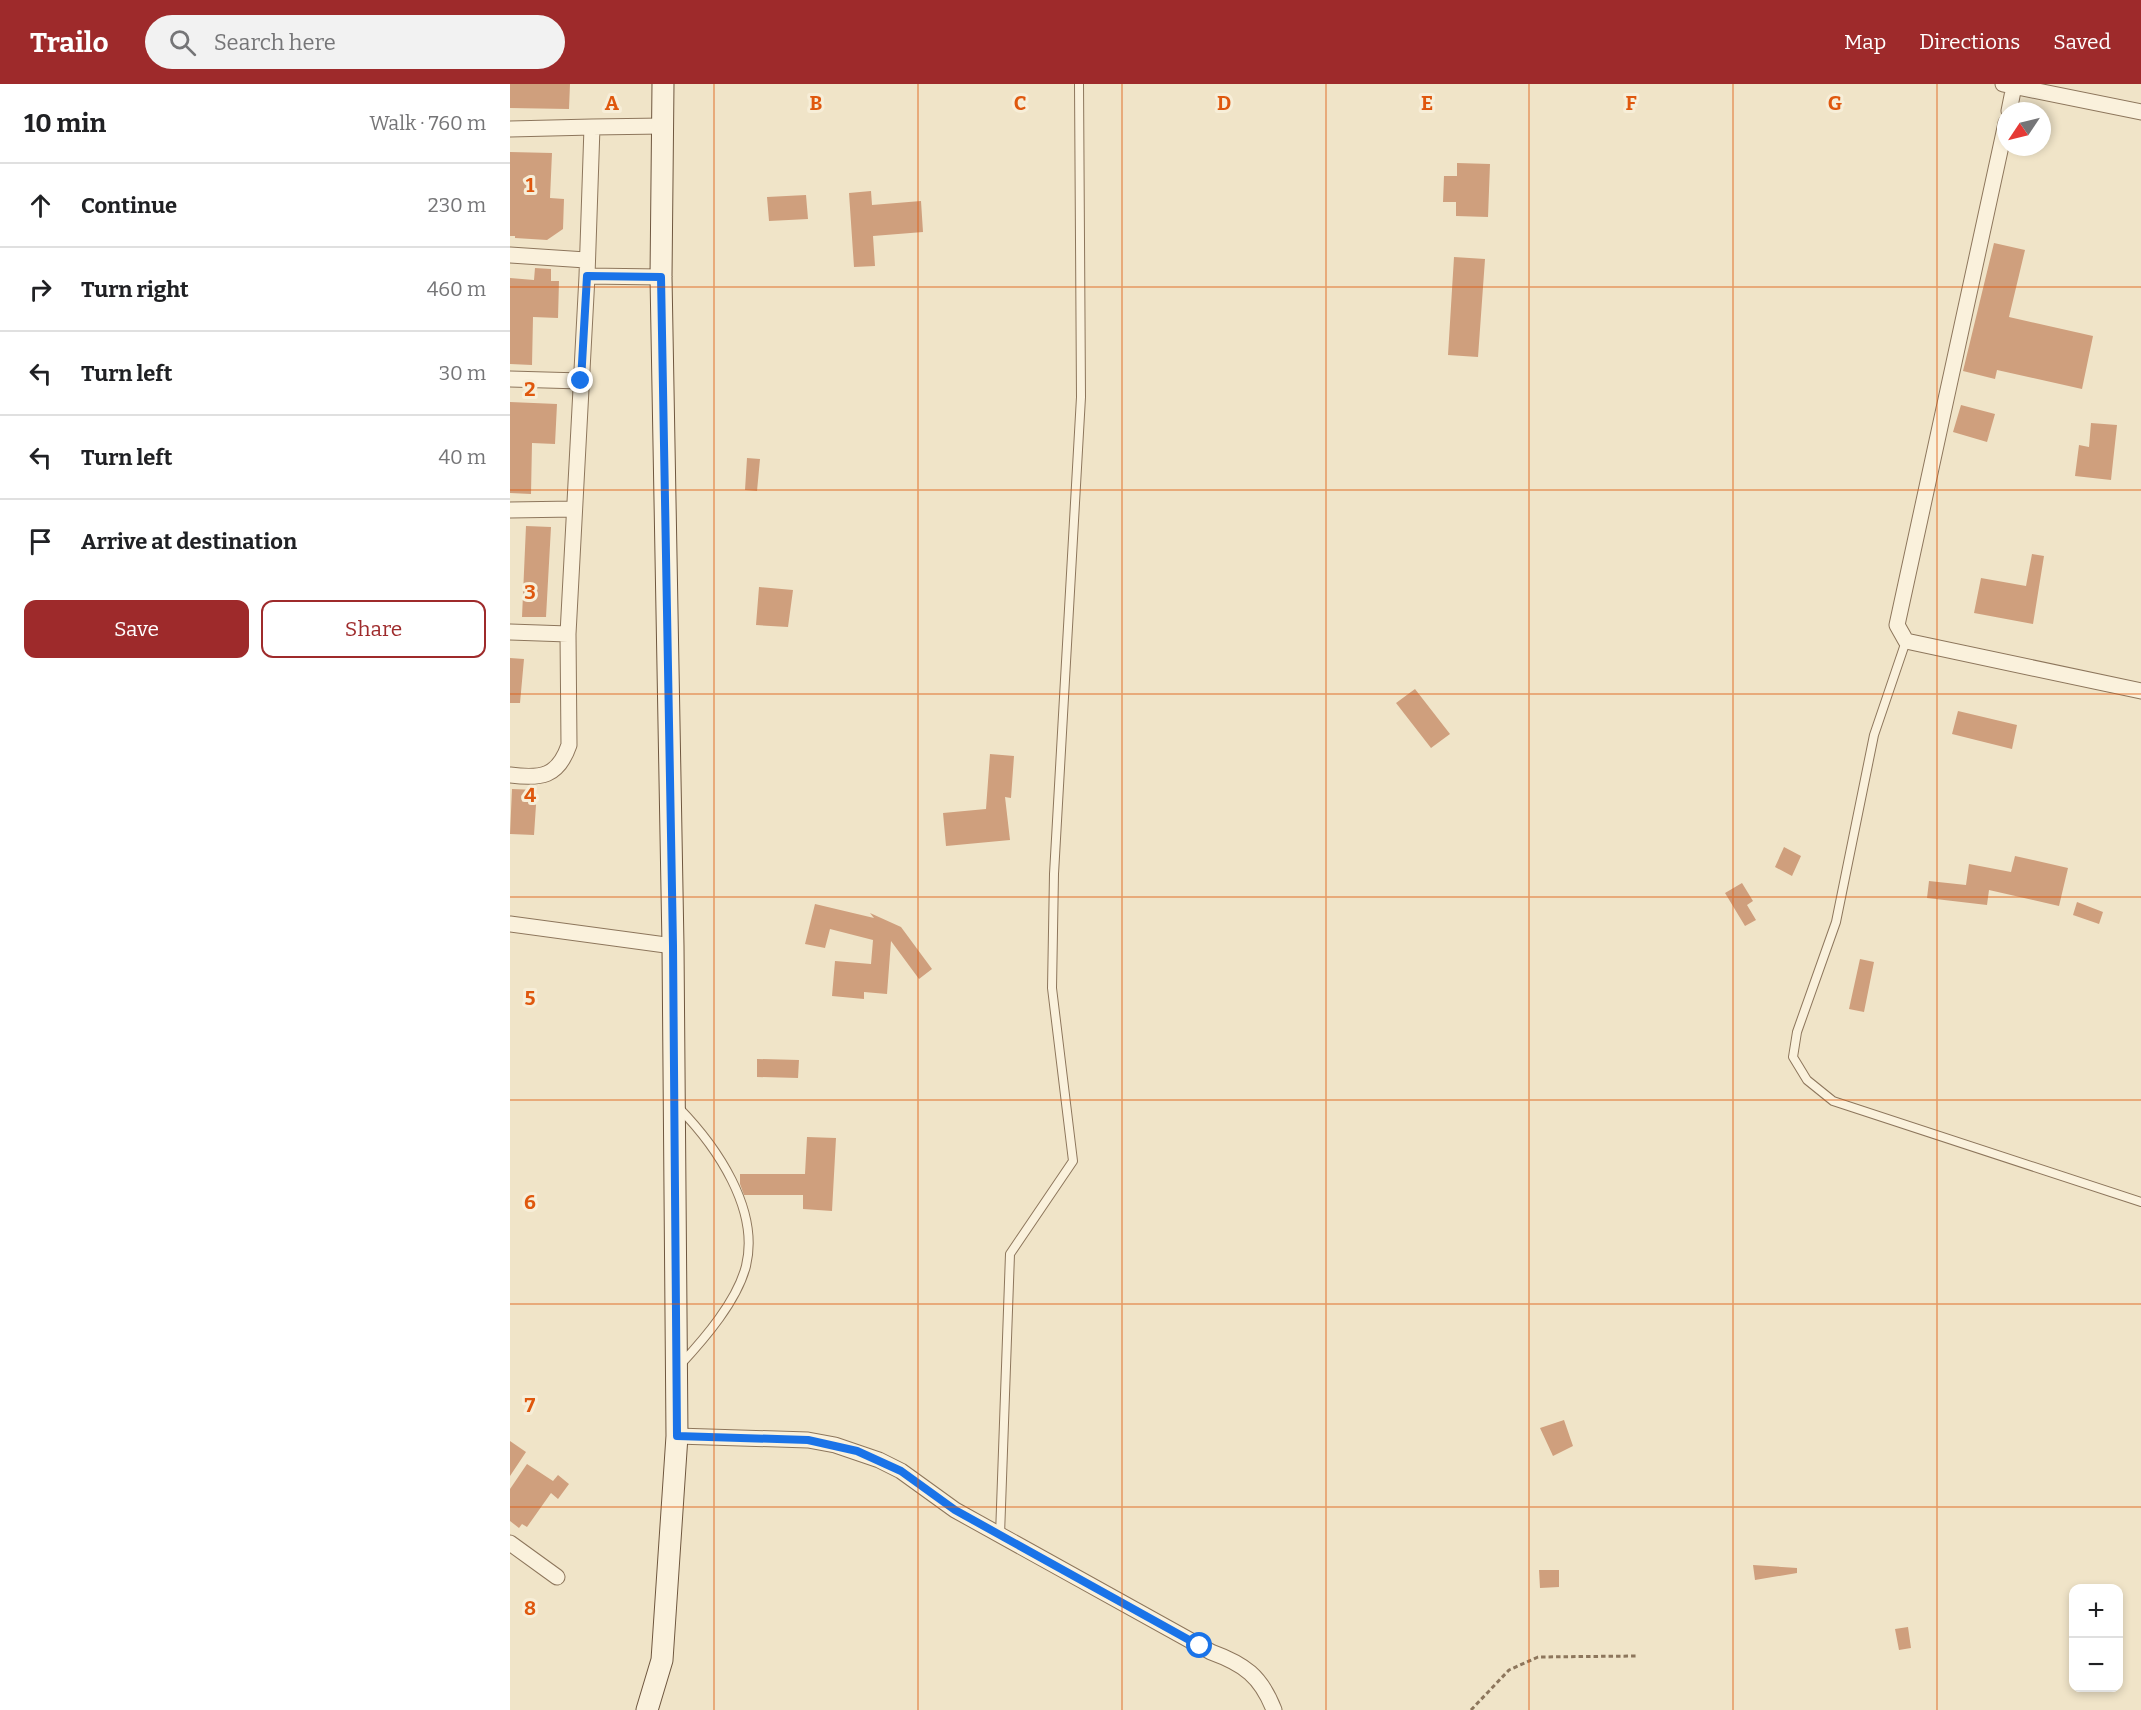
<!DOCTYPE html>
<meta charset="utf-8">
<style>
:root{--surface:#fff;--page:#f2f2f2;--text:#202124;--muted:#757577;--line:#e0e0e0;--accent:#9e2a2b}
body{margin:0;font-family:Bitter,serif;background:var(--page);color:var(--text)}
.controls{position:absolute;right:18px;bottom:18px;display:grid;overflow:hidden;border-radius:12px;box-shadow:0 3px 9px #0003}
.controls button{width:54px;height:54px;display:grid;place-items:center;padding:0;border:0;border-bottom:2px solid var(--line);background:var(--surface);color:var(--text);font:30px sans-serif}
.compass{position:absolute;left:1487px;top:18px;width:54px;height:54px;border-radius:50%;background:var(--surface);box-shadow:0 3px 9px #0003;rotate:235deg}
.stop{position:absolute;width:18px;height:18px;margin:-14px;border:4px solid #1a73e8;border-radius:50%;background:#fff}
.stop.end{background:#1a73e8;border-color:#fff;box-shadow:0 2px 6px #0008}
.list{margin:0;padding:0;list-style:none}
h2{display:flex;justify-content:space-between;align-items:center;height:78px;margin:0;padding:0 24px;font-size:26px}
h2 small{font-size:20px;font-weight:400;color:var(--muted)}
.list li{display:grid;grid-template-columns:39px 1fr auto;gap:18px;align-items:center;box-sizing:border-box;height:84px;padding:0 24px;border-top:2px solid var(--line)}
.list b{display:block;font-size:22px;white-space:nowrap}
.list em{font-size:20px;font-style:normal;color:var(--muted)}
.actions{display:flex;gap:12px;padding:18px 24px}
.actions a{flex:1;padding:14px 0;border:2px solid var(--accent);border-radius:12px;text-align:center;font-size:21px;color:var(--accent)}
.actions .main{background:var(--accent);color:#fff}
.icon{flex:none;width:33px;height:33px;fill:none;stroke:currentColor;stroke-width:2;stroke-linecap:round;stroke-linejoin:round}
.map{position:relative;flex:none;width:1631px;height:1626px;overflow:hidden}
header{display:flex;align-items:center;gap:36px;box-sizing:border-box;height:84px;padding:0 30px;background:var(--accent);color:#fff}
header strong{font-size:28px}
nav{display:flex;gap:33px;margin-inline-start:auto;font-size:21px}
.search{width:420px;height:54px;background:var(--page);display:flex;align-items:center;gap:15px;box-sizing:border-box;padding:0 21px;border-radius:33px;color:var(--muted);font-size:22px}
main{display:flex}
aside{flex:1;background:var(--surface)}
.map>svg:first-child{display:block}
.building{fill:#cf9f7d}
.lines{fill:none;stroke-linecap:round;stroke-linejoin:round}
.lane-casing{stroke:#8d765c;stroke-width:10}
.street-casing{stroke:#8d765c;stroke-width:17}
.secondary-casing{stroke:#6f573f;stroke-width:23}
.path{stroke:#8d765c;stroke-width:3;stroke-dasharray:4.5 3;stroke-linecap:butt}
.lane{stroke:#faf1dc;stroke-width:8}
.street{stroke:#faf1dc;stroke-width:15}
.secondary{stroke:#faf1dc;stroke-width:21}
.route{stroke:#1a73e8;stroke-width:8}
.grid{fill:none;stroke:#df570d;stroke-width:1.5;stroke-opacity:0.55}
.grid-label{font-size:20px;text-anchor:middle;font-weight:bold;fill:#df570d;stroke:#f7eed8;stroke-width:6;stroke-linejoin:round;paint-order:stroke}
</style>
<header>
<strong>Trailo</strong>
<div class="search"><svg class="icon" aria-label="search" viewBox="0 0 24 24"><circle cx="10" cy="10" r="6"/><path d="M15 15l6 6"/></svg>Search here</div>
<nav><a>Map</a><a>Directions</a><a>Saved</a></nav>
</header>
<main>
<aside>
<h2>10 min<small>Walk · 760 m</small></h2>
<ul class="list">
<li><svg class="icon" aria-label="ahead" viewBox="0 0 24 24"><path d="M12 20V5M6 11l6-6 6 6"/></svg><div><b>Continue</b></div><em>230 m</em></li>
<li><svg class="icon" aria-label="right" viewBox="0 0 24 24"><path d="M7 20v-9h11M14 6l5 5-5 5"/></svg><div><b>Turn right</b></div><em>460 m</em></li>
<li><svg class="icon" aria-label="left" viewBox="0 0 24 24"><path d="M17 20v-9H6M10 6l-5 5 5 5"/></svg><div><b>Turn left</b></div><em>30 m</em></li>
<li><svg class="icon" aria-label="left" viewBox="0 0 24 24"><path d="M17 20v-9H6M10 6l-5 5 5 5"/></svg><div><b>Turn left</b></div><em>40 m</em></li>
<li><svg class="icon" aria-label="arrive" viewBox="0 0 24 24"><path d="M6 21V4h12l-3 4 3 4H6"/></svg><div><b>Arrive at destination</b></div></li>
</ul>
<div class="actions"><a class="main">Save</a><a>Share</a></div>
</aside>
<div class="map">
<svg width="1631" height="1626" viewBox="0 0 1631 1626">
<rect width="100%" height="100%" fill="#f0e4c8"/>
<!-- building -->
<path class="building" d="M0,0h60l-1,25 -59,-1z
M0,68l42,1 -2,45 14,1 -1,30 -16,11 -32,-2v-2h-5z
M947,79l33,1 -2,53 -32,-1v-14h-13l1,-26h13z
M361,107l1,14 49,-4 2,31 -50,4 2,30 -21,1 -5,-74z
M296,111l2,24 -39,2 -2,-24z
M1484,159l31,7 -16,67 84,19 -11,53 -85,-19 -2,9 -32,-8z
M944,173l31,2 -7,98 -30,-2z
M25,184l16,1v12h8l-1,37 -25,-1 -1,48 -22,-1v-86l24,2z
M0,318l47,2 -2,40 -23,-1 -1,51 -21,-1z
M1451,321l34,9 -8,28 -34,-10z
M1581,339l26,2 -6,55 -36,-4 4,-31 10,2z
M237,374l13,1 -3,32 -12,-1z
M16,442l25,1 -5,90h-24z
M1522,470l12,2 -11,68 -59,-11 7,-35 45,8z
M249,503l34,3 -5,37 -32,-2z
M0,574l14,1 -4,44h-10z
M905,605l35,45 -19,14 -35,-45z
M1448,627l59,14 -5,24 -60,-15z
M480,670l24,2 -3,42 -6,-1 5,43 -64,6 -3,-33 43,-4z
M2,705l25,1 -3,45 -24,-1z
M1274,763l17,9 -9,20 -17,-9z
M1505,772l53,12 -9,38 -70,-16 -2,15 -60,-7 2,-17 37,4 3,-21 42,8z
M1232,799l11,18 -6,4 9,15 -11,6 -20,-33z
M1567,818l26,10 -4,12 -26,-9z
M305,820l59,14 -4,-5 31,14 31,42 -13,10 -28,-38 -4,53 -23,-2v7l-32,-3 3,-35 36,3 2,-24 -43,-11 -5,19 -20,-4z
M1350,875l14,3 -10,50 -15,-3z
M247,975l42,1 -1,18 -41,-1z
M297,1053l29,1 -4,73 -29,-2v-14h-59l-4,-11v-10h65z
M1054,1336l9,26 -20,10 -13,-28z
M0,1357l16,11 -16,24z
M17,1380l26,17 5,-6 11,9 -11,15 -7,-6 -24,34 -5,-3 -3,4 -9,-7v-32z
M1243,1481l44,3v5l-42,7z
M1029,1486h20v17l-19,1z
M1398,1543l3,21 -12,2 -4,-21z"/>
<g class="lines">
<defs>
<path id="lane" d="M1396,557l-32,94 -38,187 -39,110 -4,25 14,23 26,21 308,101
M169,1024c37,38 81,101 67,158 -9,35 -41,72 -65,98
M490,1451l10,-281 63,-93 -21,-173 2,-114 27,-477 -2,-313"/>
<path id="street" d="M1493,0l138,28
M1499,27l5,-25
M1496,39l-109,502 9,16 235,50
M0,45l82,-2
M0,171l76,5
M77,192l74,1
M0,295l71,2
M0,426l64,-1
M0,548l58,2
M0,691c31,4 48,2 59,-30l-1,-111 19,-358 5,-149 71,-1
M0,840l163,22
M167,1352l131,4 27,5 44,15 22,11 54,39 256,142c33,12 50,24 63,58
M0,1459l47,34"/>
<path id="secondary" d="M137,1626l15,-50 15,-224 -4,-490 -12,-669 2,-193"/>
</defs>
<!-- lane casing -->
<use href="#lane" class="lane-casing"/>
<!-- street casing -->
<use href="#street" class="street-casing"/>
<!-- secondary casing -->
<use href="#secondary" class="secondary-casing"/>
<!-- path -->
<path class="path" d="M961,1626l38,-40 29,-13 98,-1"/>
<!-- lane -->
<use href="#lane" class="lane"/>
<!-- street -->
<use href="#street" class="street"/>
<!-- secondary -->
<use href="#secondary" class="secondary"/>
</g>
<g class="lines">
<!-- route -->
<path class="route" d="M71,297l6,-105 74,1 12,669 4,490 131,4 49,11 44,20 54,39 245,136"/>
</g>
<!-- grid -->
<path class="grid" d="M204,0v1626M408,0v1626M612,0v1626M816,0v1626M1019,0v1626M1223,0v1626M1427,0v1626M0,203h1631M0,406h1631M0,610h1631M0,813h1631M0,1016h1631M0,1220h1631M0,1423h1631"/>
<g class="grid-label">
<text x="102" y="26">A</text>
<text x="306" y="26">B</text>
<text x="510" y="26">C</text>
<text x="714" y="26">D</text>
<text x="917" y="26">E</text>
<text x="1121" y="26">F</text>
<text x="1325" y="26">G</text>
<text x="20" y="108">1</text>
<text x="20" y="312">2</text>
<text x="20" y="515">3</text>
<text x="20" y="718">4</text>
<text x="20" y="921">5</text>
<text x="20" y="1125">6</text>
<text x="20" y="1328">7</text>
<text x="20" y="1531">8</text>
</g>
</svg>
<div class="controls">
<button>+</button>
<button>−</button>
</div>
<svg class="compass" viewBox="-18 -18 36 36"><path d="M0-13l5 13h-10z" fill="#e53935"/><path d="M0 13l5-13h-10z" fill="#757577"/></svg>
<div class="stop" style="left:690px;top:1562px"></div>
<div class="stop end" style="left:71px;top:297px"></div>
</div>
</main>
